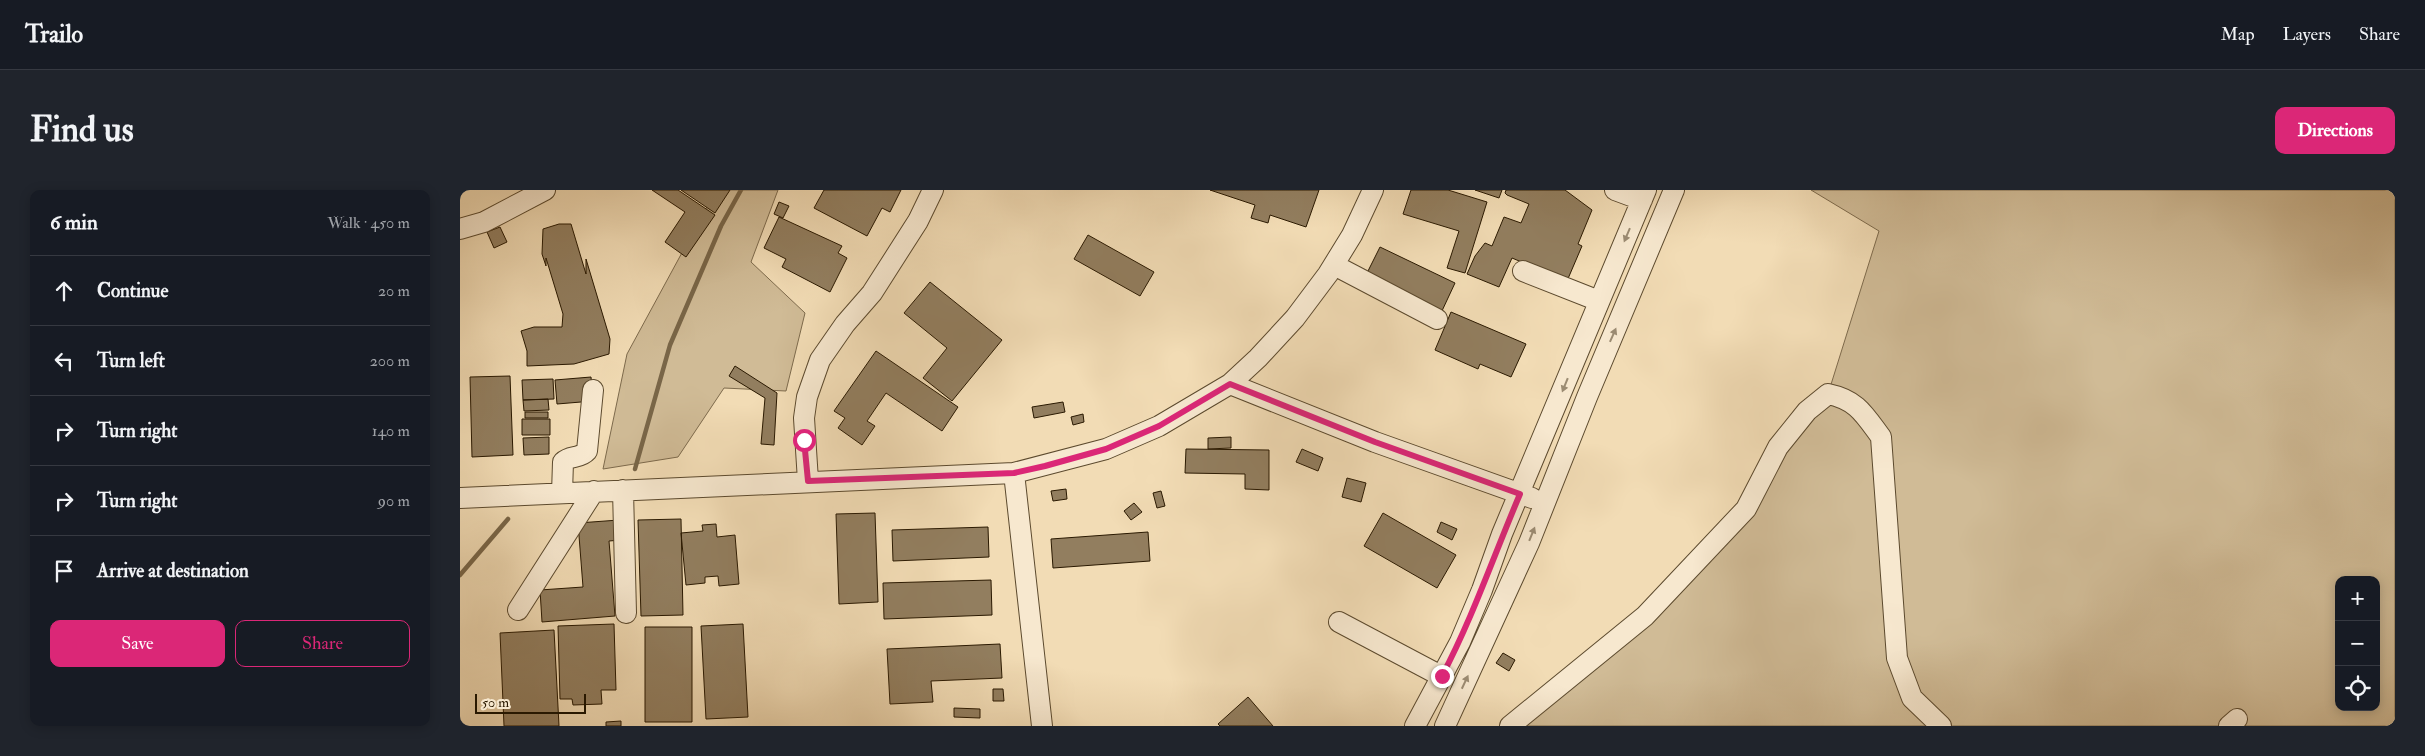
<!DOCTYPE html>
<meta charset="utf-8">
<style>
:root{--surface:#171b24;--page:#20242c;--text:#f1f3f6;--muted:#9ea1a6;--line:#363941;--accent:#db2777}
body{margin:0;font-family:"IM FELL Double Pica",serif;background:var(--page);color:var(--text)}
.controls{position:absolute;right:15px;bottom:15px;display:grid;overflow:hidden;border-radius:10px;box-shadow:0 2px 12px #0003}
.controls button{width:45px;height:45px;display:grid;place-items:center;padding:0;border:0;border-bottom:1px solid var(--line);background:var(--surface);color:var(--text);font:25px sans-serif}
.scale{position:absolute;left:15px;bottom:12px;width:111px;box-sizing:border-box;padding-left:5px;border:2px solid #2a1901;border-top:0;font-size:14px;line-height:18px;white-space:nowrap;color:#2a1901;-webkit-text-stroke:4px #f7e8cf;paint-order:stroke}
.stop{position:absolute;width:15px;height:15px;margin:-11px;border:4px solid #db2777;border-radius:50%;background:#fff}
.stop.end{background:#db2777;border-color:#fff;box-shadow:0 1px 5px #0008}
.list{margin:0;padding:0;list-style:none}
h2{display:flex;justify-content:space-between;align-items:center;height:65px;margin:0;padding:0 20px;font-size:21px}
h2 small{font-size:16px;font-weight:400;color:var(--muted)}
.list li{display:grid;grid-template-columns:32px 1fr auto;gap:15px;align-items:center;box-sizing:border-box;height:70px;padding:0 20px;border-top:1px solid var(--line)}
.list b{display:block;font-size:19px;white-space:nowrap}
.list em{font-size:16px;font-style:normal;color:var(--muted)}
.actions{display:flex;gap:10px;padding:15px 20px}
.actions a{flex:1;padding:11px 0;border:1px solid var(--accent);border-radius:10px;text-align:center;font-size:18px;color:var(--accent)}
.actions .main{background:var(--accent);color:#fff}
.icon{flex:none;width:28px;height:28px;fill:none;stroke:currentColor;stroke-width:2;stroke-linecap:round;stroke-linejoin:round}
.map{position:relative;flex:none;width:1935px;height:536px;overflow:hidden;border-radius:10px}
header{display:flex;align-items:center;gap:30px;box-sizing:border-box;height:70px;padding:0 25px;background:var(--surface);border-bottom:1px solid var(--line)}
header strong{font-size:24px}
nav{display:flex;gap:28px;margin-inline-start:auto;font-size:18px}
.intro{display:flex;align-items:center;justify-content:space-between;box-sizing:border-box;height:120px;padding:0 30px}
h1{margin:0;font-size:35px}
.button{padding:12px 22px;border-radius:10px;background:var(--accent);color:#fff;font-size:18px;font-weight:700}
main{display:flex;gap:30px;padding:0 30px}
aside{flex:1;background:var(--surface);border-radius:10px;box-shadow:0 2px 12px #0003}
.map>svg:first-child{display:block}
.green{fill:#d0bb96;stroke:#7d6a4c;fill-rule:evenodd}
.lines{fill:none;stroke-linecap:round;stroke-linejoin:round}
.stream{stroke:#796648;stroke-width:4.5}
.building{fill:#927e5f;stroke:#2a1901}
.minor-casing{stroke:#5c4a2e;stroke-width:22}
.minor{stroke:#f7e8cf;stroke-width:20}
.oneway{fill:#9b8b72}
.route{stroke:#db2777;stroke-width:6}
</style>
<header>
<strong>Trailo</strong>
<nav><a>Map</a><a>Layers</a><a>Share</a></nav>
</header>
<div class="intro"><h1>Find us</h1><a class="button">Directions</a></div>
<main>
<aside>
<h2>6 min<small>Walk · 450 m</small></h2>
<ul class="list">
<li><svg class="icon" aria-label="ahead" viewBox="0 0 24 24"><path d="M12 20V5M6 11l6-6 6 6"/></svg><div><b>Continue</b></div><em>20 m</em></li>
<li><svg class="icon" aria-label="left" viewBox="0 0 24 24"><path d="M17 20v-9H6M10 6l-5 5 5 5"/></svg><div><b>Turn left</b></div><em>200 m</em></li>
<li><svg class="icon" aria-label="right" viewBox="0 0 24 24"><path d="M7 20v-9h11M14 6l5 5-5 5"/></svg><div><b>Turn right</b></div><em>140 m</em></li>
<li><svg class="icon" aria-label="right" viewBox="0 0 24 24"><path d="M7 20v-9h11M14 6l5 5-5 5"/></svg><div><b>Turn right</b></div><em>90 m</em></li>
<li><svg class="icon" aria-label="arrive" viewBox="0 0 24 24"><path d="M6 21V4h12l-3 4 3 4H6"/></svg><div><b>Arrive at destination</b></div></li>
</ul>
<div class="actions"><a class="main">Save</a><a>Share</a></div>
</aside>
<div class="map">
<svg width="1935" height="536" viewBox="0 0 1935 536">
<rect width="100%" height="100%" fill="#f2dcb5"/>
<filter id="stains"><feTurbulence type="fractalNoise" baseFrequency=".004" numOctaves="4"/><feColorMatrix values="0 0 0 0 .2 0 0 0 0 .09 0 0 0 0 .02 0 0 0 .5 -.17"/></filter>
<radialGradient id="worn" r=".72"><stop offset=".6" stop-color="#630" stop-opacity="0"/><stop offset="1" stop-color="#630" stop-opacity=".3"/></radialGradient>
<!-- green -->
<path class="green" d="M256,0h62l-27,72 54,51 -19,78 -62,-3 -46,69 -75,12 24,-115z
M1351,0h584v536h-885l135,-110 183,-222 51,-163zM1879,390h37v127h-37z"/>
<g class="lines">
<!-- stream -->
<path class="stream" d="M175,279l35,-124 51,-119 20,-36
M0,385l48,-56"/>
</g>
<!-- building -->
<path class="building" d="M192,0h26l37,25 -29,42 -21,-15 20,-30z
M221,0h49l-15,23z
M364,0h77l-11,22 -8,-4 -15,28 -53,-28z
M750,0h109l-13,37 -36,-12 -2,8 -17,-5 4,-13z
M951,0h37l39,12 -22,71 -18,-5 12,-37 -56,-17z
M1015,0h27l-3,8z
M1046,0h59l27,20 -14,34 4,2 -15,35 -55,-23 -13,29 -32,-13 8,-18 10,-13 7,3 12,-29 17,6 8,-19 -22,-9 -2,-2z
M319,12l10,4 -6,12 -9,-4z
M319,27l63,29 -4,7 9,5 -17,34 -48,-25 4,-8 -22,-11z
M99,34h12l15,50v-15l24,80 -1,15 -35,10 -47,2v-15l-6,-20 13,-4h28l1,-13 -17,-56v8l-4,-12 1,-25z
M40,37l7,15 -13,6 -7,-16z
M628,45l66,37 -14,24 -66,-37z
M920,57l75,36 -14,30 -76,-36z
M470,92l72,58 -50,61 -29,-23 24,-30 -43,-35z
M991,122l75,32 -15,33 -31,-13 -2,5 -43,-19z
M416,161l82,56 -16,24 -56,-38 -19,28 8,5 -13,19 -24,-17 7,-10 -11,-7z
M275,176l42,27 -3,52 -13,-1 4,-46 -36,-22z
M50,186l3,79 -41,2 -2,-80z
M131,187l2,24 -36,3 -2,-24z
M93,189l1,20 -31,1 -1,-20z
M88,209l1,11 -25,1 -1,-11z
M603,212l2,10 -31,6 -2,-11z
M65,222h23v6h-23z
M623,224l1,8 -11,3 -2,-8z
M62,229h28v16h-28z
M89,247v17l-25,1 -1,-17z
M771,247v11l-23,1v-11z
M726,259l83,1v40l-24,-1v-15l-60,-1z
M842,259l21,9 -5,13 -22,-9z
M887,288l19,5 -5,19 -19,-5z
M606,299l1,10 -14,2 -2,-10z
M701,301l4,15 -8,2 -4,-15z
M674,313l8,9 -11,8 -7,-9z
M415,323l3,89 -39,2 -3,-90z
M923,323l73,42 -19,33 -73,-42z
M221,329l2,96 -42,1 -3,-96z
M159,330l2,20 -12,1 6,75 -73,6 -2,-32 43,-3 -5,-64z
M981,332l16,7 -5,11 -15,-8z
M256,334l1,13 18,-2 4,49 -20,2 -1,-10 -13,1v6l-19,2 -5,-52 22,-2 -1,-6z
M528,337l1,30 -96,4 -1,-31z
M688,342l2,29 -97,7 -2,-29z
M531,390l1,35 -108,4 -1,-36z
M154,434l2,66h-15l1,14 -29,1 -1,-6h-12l-2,-73z
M283,434l5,93 -42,2 -5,-93z
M185,437h47v95h-47z
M94,440l5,96h-55l-4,-93z
M540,454l2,34 -71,3 2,21 -43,2 -3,-55z
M1043,463l12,7 -6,11 -13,-8z
M533,499h10l1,12h-11z
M788,507l25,29h-53l-2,-2z
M494,518l26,1v9l-26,-1z
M161,531v5h-15v-4z"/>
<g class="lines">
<defs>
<path id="minor" d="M1155,0l27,10
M0,39l24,-7 61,-32
M874,75l103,54
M1063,81l76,30
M770,194l145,58 157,56
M554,283l28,253
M348,291l-4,-63 3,-21 13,-37 25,-36 27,-31 46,-72 15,-31
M163,300l3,123
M102,303l1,-31c7,-7 17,-3 24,-11l6,-61
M0,308l554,-25 92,-24 53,-23 71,-42 28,-26 37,-40 33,-44 24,-39 21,-45
M58,420l76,-119
M879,432l102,54
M955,536l45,-84 22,-52 20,-56 144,-344
M985,536l84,-183 58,-146 87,-207
M1050,536l135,-110 101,-107 32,-62 29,-36 21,-17c29,6 36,20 53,43l16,221 15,40 29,28
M1769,536l8,-7"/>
</defs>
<!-- minor casing -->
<use href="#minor" class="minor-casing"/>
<!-- minor -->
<use href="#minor" class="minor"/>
</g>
<!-- one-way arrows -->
<defs><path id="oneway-solid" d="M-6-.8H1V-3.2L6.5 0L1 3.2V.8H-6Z" transform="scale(1.25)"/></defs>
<g class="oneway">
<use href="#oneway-solid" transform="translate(1167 45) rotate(113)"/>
<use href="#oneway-solid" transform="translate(1153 145) rotate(-66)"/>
<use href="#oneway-solid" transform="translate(1105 195) rotate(112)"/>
<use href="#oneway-solid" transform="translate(1072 344) rotate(-68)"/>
<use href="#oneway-solid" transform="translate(1005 492) rotate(-65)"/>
</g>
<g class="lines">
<!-- route -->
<path class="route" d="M344,250l4,41 206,-8 31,-7 61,-17 53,-23 71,-42 145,58 145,52c-26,61 -47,123 -78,182"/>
</g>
<rect width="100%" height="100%" filter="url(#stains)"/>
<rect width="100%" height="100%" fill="url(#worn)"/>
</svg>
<div class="controls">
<button>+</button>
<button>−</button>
<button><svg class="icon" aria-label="locate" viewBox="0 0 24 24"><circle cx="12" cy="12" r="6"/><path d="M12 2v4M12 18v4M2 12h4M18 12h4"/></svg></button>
</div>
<div class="scale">50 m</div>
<div class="stop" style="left:344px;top:250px"></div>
<div class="stop end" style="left:982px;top:486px"></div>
</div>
</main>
